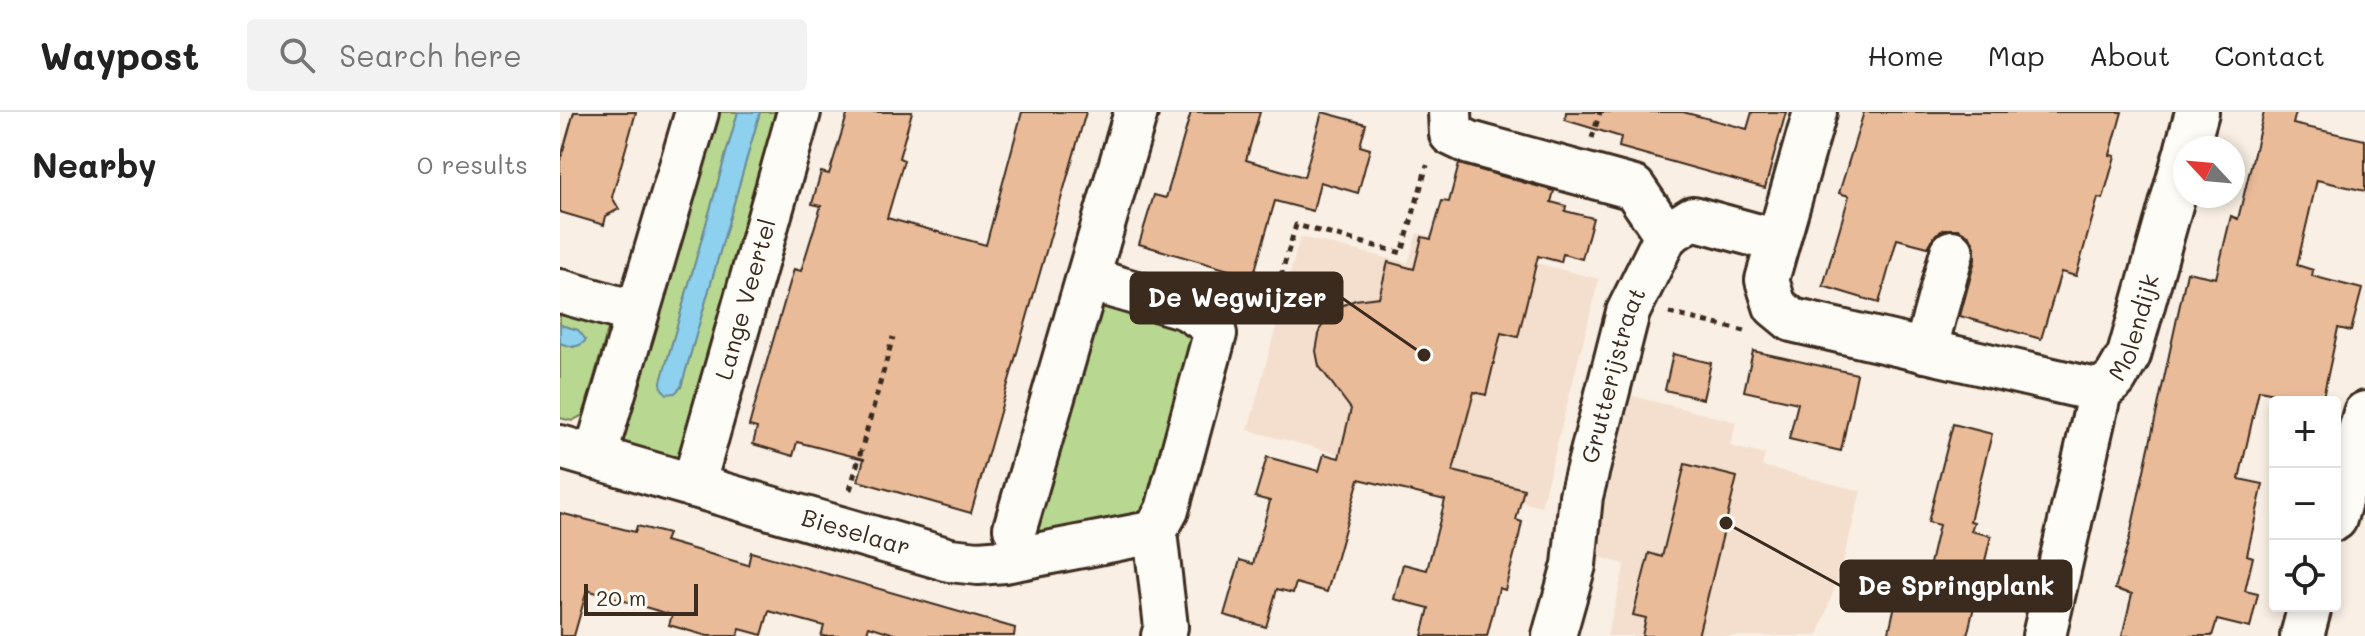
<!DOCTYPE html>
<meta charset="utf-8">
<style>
:root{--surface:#fff;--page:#f2f2f2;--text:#222;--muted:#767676;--line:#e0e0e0}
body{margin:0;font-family:Mali,sans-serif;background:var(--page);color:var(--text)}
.controls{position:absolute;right:24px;bottom:24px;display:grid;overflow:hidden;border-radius:8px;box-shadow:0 4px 12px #0003}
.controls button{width:72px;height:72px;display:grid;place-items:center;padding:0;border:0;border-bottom:2px solid var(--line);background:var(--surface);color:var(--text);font:40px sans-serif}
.compass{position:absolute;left:1613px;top:24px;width:72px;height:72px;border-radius:50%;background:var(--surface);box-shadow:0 4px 12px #0003;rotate:296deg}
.scale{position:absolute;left:24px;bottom:20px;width:114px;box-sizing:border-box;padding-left:8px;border:4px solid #3b2a1e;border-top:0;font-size:22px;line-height:28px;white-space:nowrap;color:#3b2a1e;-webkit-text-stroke:6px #fdfcf7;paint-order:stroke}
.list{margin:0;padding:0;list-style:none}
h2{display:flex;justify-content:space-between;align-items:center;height:104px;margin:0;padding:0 32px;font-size:34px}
h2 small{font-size:26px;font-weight:400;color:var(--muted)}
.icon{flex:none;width:44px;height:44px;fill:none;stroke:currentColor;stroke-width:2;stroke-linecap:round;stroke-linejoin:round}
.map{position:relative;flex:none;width:1805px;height:524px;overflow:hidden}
header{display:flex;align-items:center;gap:48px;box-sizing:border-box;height:112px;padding:0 40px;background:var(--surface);border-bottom:2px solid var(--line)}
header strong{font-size:38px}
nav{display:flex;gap:44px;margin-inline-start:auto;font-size:28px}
.search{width:560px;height:72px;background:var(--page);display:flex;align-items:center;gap:20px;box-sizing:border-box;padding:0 28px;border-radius:8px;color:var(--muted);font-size:30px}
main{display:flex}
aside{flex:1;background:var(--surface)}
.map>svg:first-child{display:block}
.built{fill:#f4dfce}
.green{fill:#b8d790;stroke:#7a8057;stroke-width:2}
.water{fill:#8dd1ef;stroke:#6c8e9b;stroke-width:2}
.building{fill:#e9bb99;stroke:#3b2a1e;stroke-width:2}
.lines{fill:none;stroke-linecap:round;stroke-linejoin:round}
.minor-casing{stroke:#3b2a1e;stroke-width:48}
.path{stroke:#3b2a1e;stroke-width:5;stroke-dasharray:6 6;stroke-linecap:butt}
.minor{stroke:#fdfcf7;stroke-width:42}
.labels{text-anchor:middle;stroke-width:6;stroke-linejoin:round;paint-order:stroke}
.street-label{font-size:24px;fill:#3b2a1e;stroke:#fdfcf7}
.leader{fill:none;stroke:#3b2a1e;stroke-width:3}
.callout-dot{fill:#3b2a1e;stroke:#fdfcf7;stroke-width:3}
.callout{fill:#3b2a1e;stroke:#3b2a1e;stroke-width:3}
.callout-label{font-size:26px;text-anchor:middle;font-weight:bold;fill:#fff}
</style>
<header>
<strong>Waypost</strong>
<div class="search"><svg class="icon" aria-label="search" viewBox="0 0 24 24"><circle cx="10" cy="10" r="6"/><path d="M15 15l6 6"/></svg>Search here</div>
<nav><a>Home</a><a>Map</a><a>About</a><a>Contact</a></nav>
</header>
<main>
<aside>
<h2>Nearby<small>0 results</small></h2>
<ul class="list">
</ul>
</aside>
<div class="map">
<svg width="1805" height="524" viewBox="0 0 1805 524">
<rect width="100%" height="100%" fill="#f9efe4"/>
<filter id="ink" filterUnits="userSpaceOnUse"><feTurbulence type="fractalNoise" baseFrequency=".0125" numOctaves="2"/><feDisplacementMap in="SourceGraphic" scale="16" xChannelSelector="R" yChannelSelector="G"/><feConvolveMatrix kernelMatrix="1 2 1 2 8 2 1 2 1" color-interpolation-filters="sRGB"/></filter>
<g filter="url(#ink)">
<!-- built -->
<path class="built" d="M857,121l182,46 -58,228 -293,-77 52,-193 108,26z
M1072,284l104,26 -6,24 35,9 -3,11 99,25 -19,75 -24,70h-211l18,-72 -34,-9z"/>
<!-- green -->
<path class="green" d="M150,0h28l-77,270 20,5 79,-275h28l-96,334 -18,16 -54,-17z
M532,188l94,29 12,18 -55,173 -124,22z
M0,191l50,19 -27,93 -11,6 -12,-3v-75l14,4 4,-17 -18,-5z"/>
<!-- water -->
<path class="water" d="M178,0h22l-79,275 -6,6 -8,1 -5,-5 -1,-7z
M0,213l18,5 8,10c-8,9 -15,7 -26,3z"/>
<!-- building -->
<path class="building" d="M14,0h62l-24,85 7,12 -13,7 -2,9 -44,-13v-51z
M288,0h64l-13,46 5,2 -17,58 99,27 36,-133h64l-115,401 -113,-32 6,-22 -67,-17 -4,14 -40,-12 4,-16 -8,-2 16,-58 29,-99 7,2 20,-65 -9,-2 9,-32 8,2z
M631,0h69l-14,48 58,17 18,-65 44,12 -6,22 10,3 -12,44 -38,-11 -7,29 -38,-10 -22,76 -114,-33 15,-49 12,3z
M1006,0h117l64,17 5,-17h34l-21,76 -146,-41 2,-10 -56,-17z
M1304,0h258l-12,43 5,1 -12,43 -5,-1 -22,78 -15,-4 -20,67 -81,-23 15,-56v-13l-5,-11 -12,-7h-13l-9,5 -8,13 -31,-8 -18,64 -56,-17 26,-90 -10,-3z
M1704,0h32l-3,12 72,16v51l-48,-11 -20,85 16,5 -1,6 50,13 -11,42 -13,-3 -16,74 -63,-12 -20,89 24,5 -16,71 6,2 -8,34 13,3 -8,34 -33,-8 -5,16h-90l10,-42 -17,-5 14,-49 58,-268 29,6 15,-62 7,3z
M899,52l95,27 -3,11 15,4 -1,5 28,7 -11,41 -19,-5 -2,8 -23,-6 -20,81 -17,-4 -15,62 -12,-3 -21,79 71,18 -8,31 6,2 -3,14 -14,54 -6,-2 -12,48h-65l7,-28 -35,-9 9,-35 24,6 18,-70 -86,-21 -32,113 -31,-9 -3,10 -16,-4 -11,38 -42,-12 16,-55 13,4 17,-63 -15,-4 12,-40 52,14 5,-17 15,4 12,-49 -32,-43 -3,-15 4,-22 9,-13 12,-10 14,-6 24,-3 9,-35 26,7 8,-32 9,2 11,-38 7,1z
M1193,239l104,23 -16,77 -52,-12 9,-36 -54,-12z
M1113,242l38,9 -8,36 -38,-9z
M1393,312l39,10 -22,87 4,1 -3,9 20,5 -24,100h-79l12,-53 24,6 15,-64 -11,-3z
M1125,352l52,13 -39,159h-56l4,-18 -13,-3 16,-62 13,4z
M0,401l75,19 2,-6 31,8 -3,7 83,24 3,-13 264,76 -1,8h-113l-32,-10 -3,10h-45l3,-10 -55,-15 -7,24 -22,-6 -2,7h-31l-38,-11 3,-10 -85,-25 -13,46h-14z"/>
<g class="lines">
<defs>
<g id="minor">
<path d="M890,0l1,22 19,9 164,45 32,47"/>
<path d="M1255,0l-48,168 8,26 17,14 308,71"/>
<path d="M1627,36l10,-36"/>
<path d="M0,179l77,22"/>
<path d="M1365,239l27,-99"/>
<path id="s1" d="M0,335l390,113 28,3 27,-2 150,-29 12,-22 48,-176 -3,-9 -26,-17 -98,-29"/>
<path d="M35,345l102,-345"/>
<path id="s2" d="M133,374l106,-374"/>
<path d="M1775,407l30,-106"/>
<path d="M455,416l121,-416"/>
<path d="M595,420l11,95 -3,9"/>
<path id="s3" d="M994,524l20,-71 7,-69 47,-184 38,-77 27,-17 84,23"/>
<path id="s4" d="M1484,524l56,-245 15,-12 14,-24 56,-200"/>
<path d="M1742,524l8,-30"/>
</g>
</defs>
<!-- minor casing -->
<use href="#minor" class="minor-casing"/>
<!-- path -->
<path class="path" d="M1032,26l8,-26
M689,200l9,-11 14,5 24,-81 106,28 25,-88
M1109,201l76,18
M290,378l43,-153"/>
<!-- minor -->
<use href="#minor" class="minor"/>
</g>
</g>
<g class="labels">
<!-- street labels -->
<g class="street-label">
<text dy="8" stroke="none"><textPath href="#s2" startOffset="194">Lange Veertel</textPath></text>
<text dy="8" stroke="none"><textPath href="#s4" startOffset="326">Molendijk</textPath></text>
<text dy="8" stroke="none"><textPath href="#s3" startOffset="268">Grutterijstraat</textPath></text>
<text dy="8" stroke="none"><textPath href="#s1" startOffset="308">Bieselaar</textPath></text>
</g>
</g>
<!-- callouts -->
<path class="leader" d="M864 243L782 186M1166 411L1281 474"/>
<g class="callout-dot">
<circle cx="864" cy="243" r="8"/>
<circle cx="1166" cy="411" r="8"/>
</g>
<g class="callout">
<rect x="571" y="161" width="211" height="50" rx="8"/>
<rect x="1281" y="449" width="230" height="50" rx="8"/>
</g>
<g class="callout-label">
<text x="677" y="195">De Wegwijzer</text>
<text x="1396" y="483">De Springplank</text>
</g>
</svg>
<div class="controls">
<button>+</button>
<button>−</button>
<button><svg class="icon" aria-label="locate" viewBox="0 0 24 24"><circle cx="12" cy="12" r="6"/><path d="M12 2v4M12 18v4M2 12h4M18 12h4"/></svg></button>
</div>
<svg class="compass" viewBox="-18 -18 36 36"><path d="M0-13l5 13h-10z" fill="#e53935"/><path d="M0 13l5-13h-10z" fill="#767676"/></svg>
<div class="scale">20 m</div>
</div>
</main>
